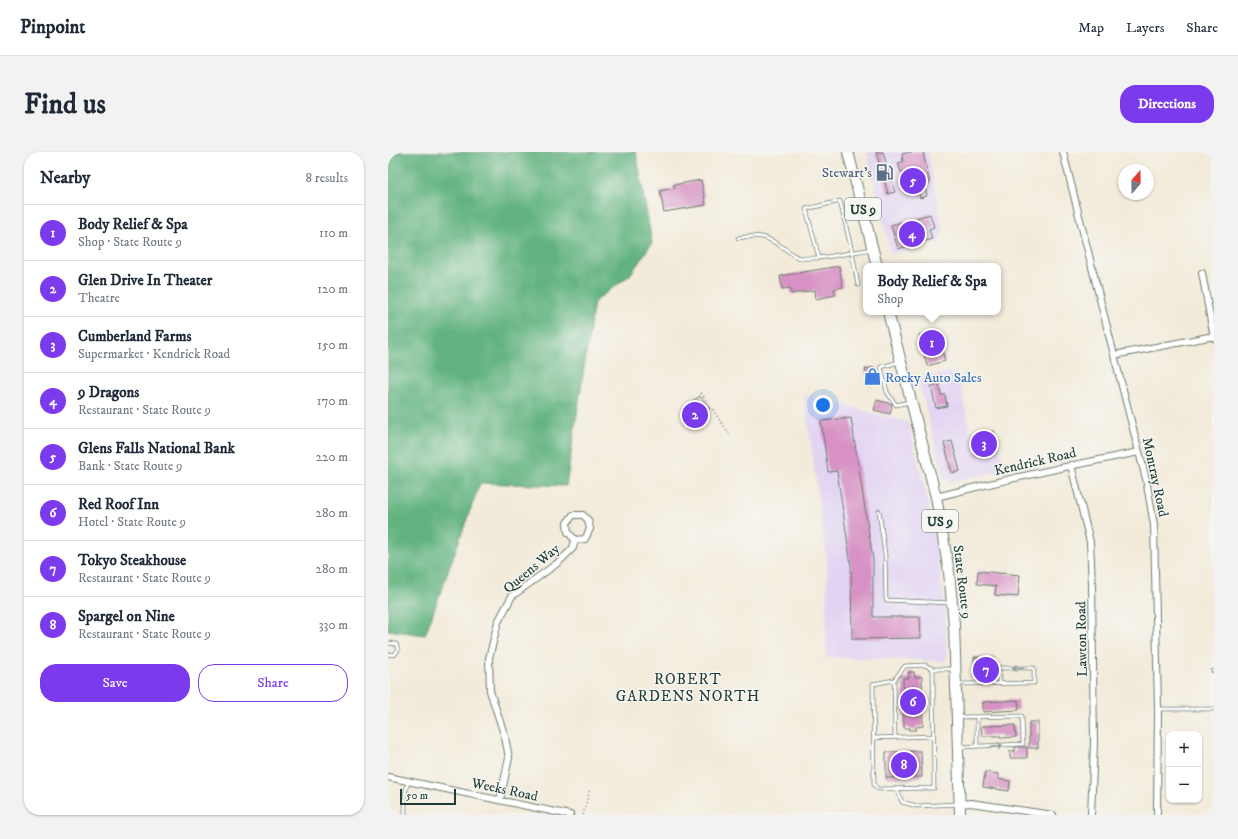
<!DOCTYPE html>
<meta charset="utf-8">
<style>
:root{--surface:#fff;--page:#f2f2f3;--text:#1f2937;--muted:#747a83;--line:#e0e1e3;--accent:#7c3aed}
body{margin:0;font-family:"IM FELL DW Pica",serif;background:var(--page);color:var(--text)}
.controls{position:absolute;right:12px;bottom:12px;display:grid;overflow:hidden;border-radius:8px;box-shadow:0 1px 3px #0004}
.controls button{width:36px;height:36px;display:grid;place-items:center;padding:0;border:0;border-bottom:1px solid var(--line);background:var(--surface);color:var(--text);font:20px sans-serif}
.compass{position:absolute;left:730px;top:12px;width:36px;height:36px;border-radius:50%;background:var(--surface);box-shadow:0 1px 3px #0004;rotate:20deg}
.scale{position:absolute;left:12px;bottom:10px;width:56px;box-sizing:border-box;padding-left:4px;border:2px solid #1f3d34;border-top:0;font-size:11px;line-height:14px;white-space:nowrap;color:#1f3d34;-webkit-text-stroke:3px #f6f6f2;paint-order:stroke}
.you{position:absolute;left:435px;top:253px;width:14px;height:14px;margin:-10px;border:3px solid #fff;border-radius:50%;background:#1a73e8;box-shadow:0 0 0 6px #1a73e833}
.badge{display:grid;place-items:center;width:26px;height:26px;border-radius:50%;background:var(--accent);color:#fff;font-size:13px;font-weight:700}
.pin{position:absolute;translate:-50% -50%;border:2px solid #fff;box-shadow:0 1px 4px #0006}
.popup{position:absolute;left:475px;top:111px;width:138px;height:52px;box-sizing:border-box;display:grid;place-content:center;border-radius:8px;background:var(--surface);filter:drop-shadow(0 1px 3px #0005);font-size:13px;white-space:nowrap;color:var(--muted)}
.popup b{font-size:15px;color:var(--text)}
.popup::after{content:'';position:absolute;left:50%;top:100%;margin-left:-8px;border:8px solid transparent;border-top-color:var(--surface)}
.list{margin:0;padding:0;list-style:none}
h2{display:flex;justify-content:space-between;align-items:center;height:52px;margin:0;padding:0 16px;font-size:17px}
h2 small{font-size:13px;font-weight:400;color:var(--muted)}
.list li{display:grid;grid-template-columns:26px 1fr auto;gap:12px;align-items:center;box-sizing:border-box;height:56px;padding:0 16px;border-top:1px solid var(--line)}
.list b{display:block;font-size:15px;white-space:nowrap}
.list p{margin:0;font-size:13px;white-space:nowrap;color:var(--muted)}
.list em{font-size:13px;font-style:normal;color:var(--muted)}
.actions{display:flex;gap:8px;padding:12px 16px}
.actions a{flex:1;padding:9px 0;border:1px solid var(--accent);border-radius:16px;text-align:center;font-size:14px;color:var(--accent)}
.actions .main{background:var(--accent);color:#fff}
.map{position:relative;flex:none;width:826px;height:663px;overflow:hidden;border-radius:16px}
header{display:flex;align-items:center;gap:24px;box-sizing:border-box;height:56px;padding:0 20px;background:var(--surface);border-bottom:1px solid var(--line)}
header strong{font-size:19px}
nav{display:flex;gap:22px;margin-inline-start:auto;font-size:14px}
.intro{display:flex;align-items:center;justify-content:space-between;box-sizing:border-box;height:96px;padding:0 24px}
h1{margin:0;font-size:28px}
.button{padding:10px 18px;border-radius:16px;background:var(--accent);color:#fff;font-size:14px;font-weight:700}
main{display:flex;gap:24px;padding:0 24px}
aside{flex:1;background:var(--surface);border-radius:16px;box-shadow:0 1px 3px #0004}
.map>svg:first-child{display:block}
.built{fill:#e2d4f3}
.forest{fill:#62b37f;stroke:#40785a}
.building{fill:#d791c4}
.lines{fill:none;stroke-linecap:round;stroke-linejoin:round}
.lane-casing{stroke:#697a6e;stroke-width:4.5}
.street-casing{stroke:#697a6e;stroke-width:8}
.primary-casing{stroke:#697a6e;stroke-width:12}
.path{stroke:#697a6e;stroke-width:1.5;stroke-dasharray:1 3;stroke-linecap:butt}
.lane{stroke:#fff;stroke-width:3}
.street{stroke:#fff;stroke-width:6}
.primary{stroke:#fff;stroke-width:10}
.oneway{stroke:#8f9e9a}
.labels{text-anchor:middle;stroke-width:3;stroke-linejoin:round;paint-order:stroke}
.shield{fill:#f6f6f2;stroke:#60746d;stroke-width:1}
.shield-label{font-size:13px;font-weight:bold;fill:#1f3d34}
.service-label{font-size:14px;fill:#4e5e75;stroke:#f6f6f2;text-anchor:end}
.shop-label{font-size:14px;fill:#366cbe;stroke:#f6f6f2;text-anchor:start}
.street-label{font-size:14px;fill:#1f3d34;stroke:#f6f6f2}
.neighbourhood-label{font-size:15px;letter-spacing:1px;fill:#1f3d34;stroke:#f6f6f2}
</style>
<header>
<strong>Pinpoint</strong>
<nav><a>Map</a><a>Layers</a><a>Share</a></nav>
</header>
<div class="intro"><h1>Find us</h1><a class="button">Directions</a></div>
<main>
<aside>
<h2>Nearby<small>8 results</small></h2>
<ul class="list">
<li><span class="badge">1</span><div><b>Body Relief &amp; Spa</b><p>Shop · State Route 9</p></div><em>110 m</em></li>
<li><span class="badge">2</span><div><b>Glen Drive In Theater</b><p>Theatre</p></div><em>120 m</em></li>
<li><span class="badge">3</span><div><b>Cumberland Farms</b><p>Supermarket · Kendrick Road</p></div><em>150 m</em></li>
<li><span class="badge">4</span><div><b>9 Dragons</b><p>Restaurant · State Route 9</p></div><em>170 m</em></li>
<li><span class="badge">5</span><div><b>Glens Falls National Bank</b><p>Bank · State Route 9</p></div><em>220 m</em></li>
<li><span class="badge">6</span><div><b>Red Roof Inn</b><p>Hotel · State Route 9</p></div><em>280 m</em></li>
<li><span class="badge">7</span><div><b>Tokyo Steakhouse</b><p>Restaurant · State Route 9</p></div><em>280 m</em></li>
<li><span class="badge">8</span><div><b>Spargel on Nine</b><p>Restaurant · State Route 9</p></div><em>330 m</em></li>
</ul>
<div class="actions"><a class="main">Save</a><a>Share</a></div>
</aside>
<div class="map">
<svg width="826" height="663" viewBox="0 0 826 663">
<rect width="100%" height="100%" fill="#f6f6f2"/>
<filter id="ink" filterUnits="userSpaceOnUse"><feTurbulence type="fractalNoise" baseFrequency=".025" numOctaves="2"/><feDisplacementMap in="SourceGraphic" scale="8" xChannelSelector="R" yChannelSelector="G"/><feConvolveMatrix kernelMatrix="1 2 1 2 8 2 1 2 1" color-interpolation-filters="sRGB"/></filter>
<filter id="wash" filterUnits="userSpaceOnUse"><feTurbulence type="fractalNoise" baseFrequency=".012" numOctaves="4" result="noise"/><feDisplacementMap in="SourceGraphic" scale="16" xChannelSelector="R" yChannelSelector="G"/><feGaussianBlur stdDeviation="0.9" result="paint"/><feColorMatrix in="noise" values="0 0 0 0 0 0 0 0 0 0 0 0 0 0 0 0 0 1.4 0 .05"/><feComposite in="paint" operator="in"/></filter>
<g filter="url(#wash)">
<rect width="100%" height="100%" fill="#f3ebda"/>
<!-- built -->
<path class="built" d="M479,0h61l15,79 -4,11 -48,12z
M561,220l10,6 11,54 25,-5 10,43 -55,12 -6,-4 -26,-99z
M416,243l104,27 23,93 14,93 2,53 -121,-4 1,-96z"/>
<!-- forest -->
<path class="forest" d="M0,0h248l16,91 -22,32 -36,27 -28,184 -86,-3 -55,152 -37,-5z"/>
<g id="blocks">
<!-- building -->
<path class="building" d="M488,0h7l12,40 -7,2z
M524,0h11l7,31 -6,1 3,12 -7,2 -3,-12 -7,2 -4,-17 -5,1 -3,-9 5,-1 -1,-8z
M313,28l5,25 -42,7 -4,-21 15,-3 -2,-3z
M542,62l4,13 -5,2 3,10 -34,10 -7,-24z
M451,114l4,21 -9,2 1,6 -19,4 -1,-9 -24,4 -1,-6 -8,1 -2,-13z
M549,179l8,30 -18,5 -8,-31z
M487,215l4,16 -10,3 -4,-17z
M551,232l2,11h4l2,11 -11,2 -5,-22z
M312,244l10,13 -16,11 -10,-13z
M489,248l15,4 -2,10 -16,-4z
M463,266l22,142v57h47l1,21 -69,1 -1,-74 -14,-94 -9,1 -7,-51z
M605,279l4,21 -20,4 -5,-21z
M564,289l8,30 -8,2 -8,-30z
M590,419l42,4 -2,22 -23,-2 1,-9 -19,-2z
M586,505l20,1v20h-20z
M520,520h6l1,5h7l1,49 -7,1v3h-7l1,-2h-6l-1,-50h6z
M630,548l1,10 -36,2v-10z
M641,570h9v26h-9z
M627,573l1,12 -15,1v-2h-19l-1,-10z
M627,595h12v11h-17v-7h5z
M533,599l1,26 -36,1v-26z
M597,620l13,2v5l12,2 -1,10 -26,-4z"/>
</g>
</g>
<g filter="url(#ink)">
<use href="#blocks" fill-opacity="0" stroke="#697a6e" stroke-width="1"/>
<g class="lines">
<defs>
<path id="lane" d="M350,86c21,-4 28,-2 46,10 4,3 9,7 13,9 15,5 56,-5 74,-8
M431,106l-13,-49 34,-8 12,51 6,33
M511,210l-18,5 6,25 9,13 13,-3
M491,359l6,43 1,46 65,3
M0,492l2,-1 6,1 2,6 -4,5 -6,-1
M545,517l1,119 -56,1 -4,-4 -1,-101 21,-4 11,-14 20,-1 8,4h21
M825,519h1
M506,528l1,57
M571,532l75,-1v-15h-36l1,15
M770,557h56
M571,565l63,-1 1,28 -63,3
M589,565v29
M486,586l60,-2
M509,637l5,13 15,4 41,-2
M17,663v-20l3,-14"/>
<path id="street" d="M675,0l51,203 32,124 8,46 4,184 -1,106
M814,121l12,65
M726,203l100,-19
M683,313l19,77 2,42 2,159 -3,72
M548,345c67,-17 135,-32 203,-45
M185,363h10l5,5 2,9 -5,10 -10,1 -7,-8 -1,-9z
M0,625l182,38
M112,648l9,-42 -4,-21 -15,-46 -1,-33 9,-36 14,-26 47,-34 14,-14 2,-8
M572,652l11,-1 82,12"/>
<path id="primary" d="M460,0l29,114
M500,160l48,185 13,75 5,52 6,191"/>
</defs>
<!-- lane casing -->
<use href="#lane" class="lane-casing"/>
<!-- street casing -->
<use href="#street" class="street-casing"/>
<!-- primary casing -->
<use href="#primary" class="primary-casing"/>
<!-- path -->
<path class="path" d="M313,241l30,43
M195,663l7,-26"/>
<!-- lane -->
<use href="#lane" class="lane"/>
<!-- street -->
<use href="#street" class="street"/>
<!-- primary -->
<use href="#primary" class="primary"/>
</g>
<!-- one-way arrows -->
<defs><path id="oneway-shaft" d="M-6 0H5M1.5-3L5.5 0L1.5 3" fill="none" stroke-width="1.6" stroke-linecap="round" stroke-linejoin="round"/></defs>
<g class="oneway">
<use href="#oneway-shaft" transform="translate(630 516) rotate(179)"/>
<use href="#oneway-shaft" transform="translate(609 594) rotate(-2)"/>
</g>
</g>
<!-- icons -->
<defs>
<symbol id="fuel-bare" viewBox="-9 -9 18 18"><path d="M-5.5-6h7V0h2V4h1.3V-2.5L3-4.5l.8-.8L6-3V5H2.5V1h-1V6h-7ZM-4.2-4.7v3.2H.2V-4.7Z" fill="#5c6f8a" stroke="#f6f6f2" stroke-width="2.5" paint-order="stroke"/></symbol>
<symbol id="shop-bare" viewBox="-9 -9 18 18"><path d="M-5-2.5h2.3a2.7 3.5 0 0 1 5.4 0H5L5.5 6h-11ZM-1.5-2.5h3a1.5 2.3 0 0 0-3 0Z" fill="#3f7fe0" stroke="#f6f6f2" stroke-width="2.5" paint-order="stroke"/></symbol>
</defs>
<g fill-rule="evenodd">
<use href="#fuel-bare" x="484" y="8" width="25" height="25"/>
<use href="#shop-bare" x="472" y="212" width="25" height="25"/>
</g>
<g class="labels">
<!-- shield labels -->
<g class="shield">
<rect x="457" y="46" width="36" height="22" rx="3"/>
<rect x="534" y="358" width="36" height="22" rx="3"/>
</g>
<g class="shield-label">
<text x="475" y="62">US 9</text>
<text x="552" y="374">US 9</text>
</g>
<!-- service labels -->
<g class="service-label">
<text x="484" y="25">Stewart's</text>
</g>
<!-- shop labels -->
<g class="shop-label">
<text x="497" y="230">Rocky Auto Sales</text>
</g>
<!-- street labels -->
<g class="street-label">
<text transform="translate(647 309) rotate(-13)" y="5">Kendrick Road</text>
<text transform="translate(768 325) rotate(78)" y="5">Montray Road</text>
<text transform="translate(143 416) rotate(-40)" y="5">Queens Way</text>
<text transform="translate(575 430) rotate(83)" y="5">State Route 9</text>
<text transform="translate(693 487) rotate(-91)" y="5">Lawton Road</text>
<text transform="translate(117 637) rotate(12)" y="5">Weeks Road</text>
</g>
<!-- neighbourhood labels -->
<g class="neighbourhood-label">
<text x="300" y="532">ROBERT<tspan x="300" dy="17">GARDENS NORTH</tspan></text>
</g>
</g>
</svg>
<div class="controls">
<button>+</button>
<button>−</button>
</div>
<svg class="compass" viewBox="-18 -18 36 36"><path d="M0-13l5 13h-10z" fill="#e53935"/><path d="M0 13l5-13h-10z" fill="#747a83"/></svg>
<div class="scale">50 m</div>
<div class="you"></div>
<div class="pin badge" style="left:544px;top:191px">1</div>
<div class="popup"><b>Body Relief &amp; Spa</b>Shop</div>
<div class="pin badge" style="left:307px;top:263px">2</div>
<div class="pin badge" style="left:596px;top:292px">3</div>
<div class="pin badge" style="left:524px;top:82px">4</div>
<div class="pin badge" style="left:525px;top:29px">5</div>
<div class="pin badge" style="left:525px;top:550px">6</div>
<div class="pin badge" style="left:598px;top:518px">7</div>
<div class="pin badge" style="left:516px;top:613px">8</div>
</div>
</main>
